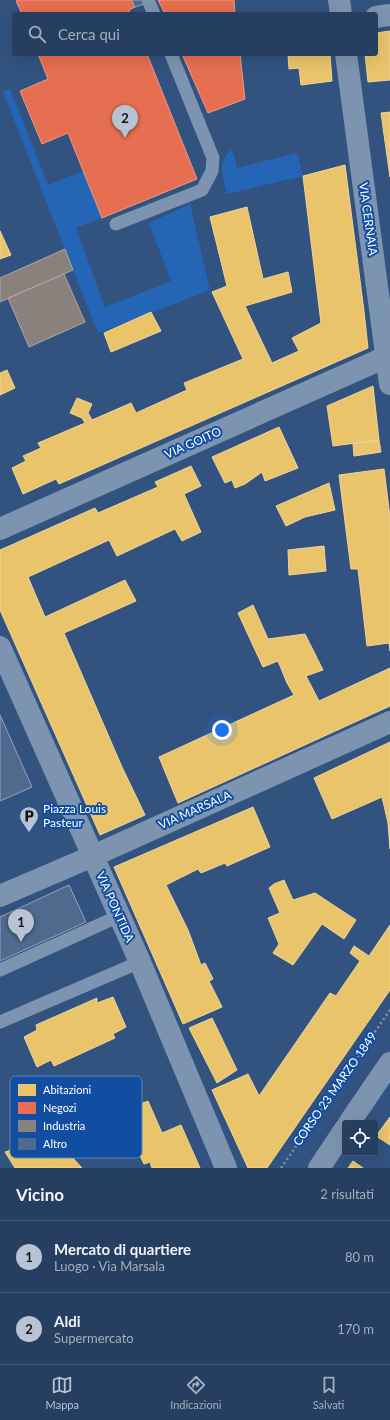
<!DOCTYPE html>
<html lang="it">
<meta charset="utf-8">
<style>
:root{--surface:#263e60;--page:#2e4566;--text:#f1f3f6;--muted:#a4aebd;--line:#425775;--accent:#b7c3d3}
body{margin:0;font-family:Lato,sans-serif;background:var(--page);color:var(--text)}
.controls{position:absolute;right:12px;bottom:12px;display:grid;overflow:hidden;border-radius:4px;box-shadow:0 4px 16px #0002}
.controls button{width:36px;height:36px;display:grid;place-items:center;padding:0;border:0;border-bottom:1px solid var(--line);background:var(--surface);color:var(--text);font:20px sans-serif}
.you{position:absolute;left:222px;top:730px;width:14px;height:14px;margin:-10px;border:3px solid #fff;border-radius:50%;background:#1a73e8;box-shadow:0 0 0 6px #1a73e833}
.badge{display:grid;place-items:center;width:26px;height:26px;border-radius:50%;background:var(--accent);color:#111;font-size:13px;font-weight:700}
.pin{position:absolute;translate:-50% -33px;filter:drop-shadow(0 1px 2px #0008)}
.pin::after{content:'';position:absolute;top:21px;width:14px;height:12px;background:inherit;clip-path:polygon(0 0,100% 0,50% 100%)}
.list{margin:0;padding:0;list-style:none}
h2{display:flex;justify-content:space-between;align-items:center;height:52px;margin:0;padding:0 16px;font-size:17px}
h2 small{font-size:13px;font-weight:400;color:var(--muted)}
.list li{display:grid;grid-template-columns:26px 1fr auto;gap:12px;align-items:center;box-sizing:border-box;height:72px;padding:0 16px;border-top:1px solid var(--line)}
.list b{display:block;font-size:15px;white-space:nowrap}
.list p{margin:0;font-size:13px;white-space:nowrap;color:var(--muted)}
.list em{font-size:13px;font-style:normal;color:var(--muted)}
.icon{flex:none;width:22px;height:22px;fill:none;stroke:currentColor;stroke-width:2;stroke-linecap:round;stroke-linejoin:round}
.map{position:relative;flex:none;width:390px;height:1168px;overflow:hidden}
.search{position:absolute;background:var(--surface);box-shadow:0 4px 16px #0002;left:12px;right:12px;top:12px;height:44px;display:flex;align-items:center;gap:10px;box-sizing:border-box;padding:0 14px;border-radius:4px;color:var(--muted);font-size:15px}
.sheet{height:196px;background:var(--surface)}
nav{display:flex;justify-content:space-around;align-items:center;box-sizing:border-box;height:56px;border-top:1px solid var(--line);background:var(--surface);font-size:11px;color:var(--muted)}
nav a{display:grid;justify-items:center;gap:2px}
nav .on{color:var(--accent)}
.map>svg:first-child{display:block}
.green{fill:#2565b6}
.homes{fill:#e9c46a;stroke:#f0d697}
.shops{fill:#e76f51;stroke:#ee9a85}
.industry{fill:#8a817c;stroke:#ada7a3}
.building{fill:#506a8e;stroke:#92a5be}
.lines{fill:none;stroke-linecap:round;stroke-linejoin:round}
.path{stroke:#7d94b0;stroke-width:2.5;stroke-dasharray:2 3;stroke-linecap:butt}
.service{stroke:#7d94b0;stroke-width:13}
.minor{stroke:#7d94b0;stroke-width:22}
.tertiary{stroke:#7d94b0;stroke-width:22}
.labels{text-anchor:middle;stroke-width:4;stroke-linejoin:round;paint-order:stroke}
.street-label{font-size:12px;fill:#fff;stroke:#114ea1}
.poi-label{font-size:12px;fill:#fff;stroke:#114ea1;text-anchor:start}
.key{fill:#114ea1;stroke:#5883bd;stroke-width:1}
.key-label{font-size:11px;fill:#fff}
</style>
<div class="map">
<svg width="390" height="1168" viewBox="0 0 390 1168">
<rect width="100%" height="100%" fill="#325380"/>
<!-- green -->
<path class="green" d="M10,89l38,96 35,-14 19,47 -26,10 29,79 66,-26 -22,-58 41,-19 20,86 -112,43 -95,-241z
M232,149l5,19 60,-15 6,23 -76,18c-4,-18 -11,-30 5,-45z"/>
<!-- homes -->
<path class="homes" d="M390,31v49l-22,2 -3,-28h11v-21z
M288,54h42l2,27 -31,4 -2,-17 -10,1z
M390,112v65l-9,-64z
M345,165l19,146 4,37 -309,136 -3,-5 -33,15 -11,-26 14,-7 -3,-5 18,-8 -3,-5 47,-20 -3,-5 -12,-5 7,-15 15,6 -4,9 4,7 39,-17 5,10 51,-23 -3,-7 59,-24 -31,-67 15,-6 -17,-69 37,-10 16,72 25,-7 4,20 -47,14 27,57 27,-12 -7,-13 29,-15 -18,-147z
M0,231l11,24 -11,4z
M151,312l10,19 -50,21 -7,-19z
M7,370l8,18 -15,7v-22z
M373,386l6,54 -46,6 -6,-40z
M279,427l19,41 -33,13 -3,-9 -17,12 -10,4 -3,-8 -7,3 -13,-26z
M379,440l2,12 -27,4 -1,-12z
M191,466l10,20 -17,8 17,38 -19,9 -7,-12 -58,27 -8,-16 -81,37 17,40 80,-37 11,21 -72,32 58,134 23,48 -45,20 -100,-225v-60l95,-42 3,5 60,-26 -3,-5z
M384,469l6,48v134l-1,-8 -22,3 -9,-77h-7l-12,-94z
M329,483l6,27 -30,7 -19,9 -10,-20z
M324,546l2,25 -37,4 -1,-25z
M253,605l15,34 37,-5 18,36 -17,6 13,25 71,-33v38l-212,97 -19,-46 135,-62 -7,-12 -9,-22 -15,6 -25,-54z
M390,742v107l-2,-26 -6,-26 -50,22 -18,-41z
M253,807l17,40 -43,19 -2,-3 -24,10 -3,-4 -32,16 22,45 13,35 4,-2 8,16 -4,2 13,26 -39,17 -69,-157z
M284,880l9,20 22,-7 41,27 -12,19 -22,-15 -29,41 -20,-12 6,-9 -11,-26 12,-5 -11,-25 5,-4z
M390,925v65l-123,178h-19l-36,-78 36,-16 11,22 71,-103 6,3 24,-35 -10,-8 4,-7 15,10z
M113,997l13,30 -13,7 2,4 -61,28 -3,-6 -14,7 -13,-30 13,-7 -1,-5 61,-27v5z
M212,1018l25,52 -20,13 -28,-55z
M148,1101l14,32 19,-8 19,43h-48l-2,-6 -6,2 -10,-21 -12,-32z
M390,1117v28l-14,-9z
M53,1136l29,32h-27l-2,-1 -1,1h-37l-10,-16z
M353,1161l10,7h-15z"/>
<!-- shops -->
<path class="shops" d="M19,0h113l3,7 -6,3 1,4h-108l-6,-13z
M158,0h76l1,14h-70z
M38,54h109l50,125 -95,39 -34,-85 -26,11 -22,-53 28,-12z
M182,54h58l5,45 -37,14z"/>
<!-- industry -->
<path class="industry" d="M65,249l8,21 -73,32v-24z
M64,274l21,48 -56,25 -21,-49z"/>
<!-- building -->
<path class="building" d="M132,0h13l2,3 -12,4z
M0,715l32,72 -32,14z
M69,885l17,37 -86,39v-44z"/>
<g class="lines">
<!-- path -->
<path class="path" d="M281,1168l109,-158"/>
<!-- service -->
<path class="service" d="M148,0l6,14
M116,224l86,-34 10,-19 1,-13 -42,-104
M0,970l119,-54
M0,1022l140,-60"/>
<!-- minor -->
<path class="minor" d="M339,0l2,14
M376,17l14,-2
M346,54l44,330
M0,529l386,-172
M0,647l140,315 86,206
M0,896l93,-40 297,-134"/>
<!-- tertiary -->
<path class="tertiary" d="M349,1123l41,-60
M319,1168l26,-39"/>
</g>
<!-- icons -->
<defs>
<symbol id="parking-pin" viewBox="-11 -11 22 30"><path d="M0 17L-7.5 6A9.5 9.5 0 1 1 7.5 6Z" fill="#b7c3d3" stroke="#114ea1"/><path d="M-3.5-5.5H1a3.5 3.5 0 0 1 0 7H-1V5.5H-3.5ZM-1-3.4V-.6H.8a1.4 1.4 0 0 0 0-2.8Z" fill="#111"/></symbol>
</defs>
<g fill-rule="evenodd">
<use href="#parking-pin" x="18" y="805" width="22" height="30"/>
</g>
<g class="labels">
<!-- street labels -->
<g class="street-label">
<text transform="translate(368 219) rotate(82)" y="4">VIA CERNAIA</text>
<text transform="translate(193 443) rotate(-24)" y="4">VIA GOITO</text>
<text transform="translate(195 810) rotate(-24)" y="4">VIA MARSALA</text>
<text transform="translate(115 907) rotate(66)" y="4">VIA PONTIDA</text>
<text transform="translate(335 1089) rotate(-55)" y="4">CORSO 23 MARZO 1849</text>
</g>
<!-- poi labels -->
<g class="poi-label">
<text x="43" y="813">Piazza Louis<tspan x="43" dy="14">Pasteur</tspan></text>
</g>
</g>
<!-- legend -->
<rect x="10" y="1076" width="132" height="82" rx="6" class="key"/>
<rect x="18" y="1084" width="18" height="12" fill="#e9c46a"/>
<rect x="18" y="1102" width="18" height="12" fill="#e76f51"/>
<rect x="18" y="1120" width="18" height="12" fill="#8a817c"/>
<rect x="18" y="1138" width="18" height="12" fill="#506a8e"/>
<g class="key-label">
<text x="43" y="1094">Abitazioni</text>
<text x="43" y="1112">Negozi</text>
<text x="43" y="1130">Industria</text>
<text x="43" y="1148">Altro</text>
</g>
</svg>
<div class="controls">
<button><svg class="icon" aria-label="locate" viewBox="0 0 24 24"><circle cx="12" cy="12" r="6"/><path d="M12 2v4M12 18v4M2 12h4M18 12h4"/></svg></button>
</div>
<div class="you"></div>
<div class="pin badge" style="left:21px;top:942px">1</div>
<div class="pin badge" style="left:125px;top:138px">2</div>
<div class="search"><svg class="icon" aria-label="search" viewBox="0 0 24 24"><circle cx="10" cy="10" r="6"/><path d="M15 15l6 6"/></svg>Cerca qui</div>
</div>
<section class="sheet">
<h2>Vicino<small>2 risultati</small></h2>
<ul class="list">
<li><span class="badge">1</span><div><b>Mercato di quartiere</b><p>Luogo · Via Marsala</p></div><em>80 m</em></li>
<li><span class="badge">2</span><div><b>Aldi</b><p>Supermercato</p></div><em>170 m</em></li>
</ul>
</section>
<nav>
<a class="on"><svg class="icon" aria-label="map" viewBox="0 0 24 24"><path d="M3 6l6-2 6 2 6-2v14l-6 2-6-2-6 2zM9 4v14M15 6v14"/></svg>Mappa</a>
<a><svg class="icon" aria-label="directions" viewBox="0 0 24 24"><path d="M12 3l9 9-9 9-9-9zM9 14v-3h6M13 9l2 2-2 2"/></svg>Indicazioni</a>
<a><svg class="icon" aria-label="saved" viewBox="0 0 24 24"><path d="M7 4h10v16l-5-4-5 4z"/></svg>Salvati</a>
</nav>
